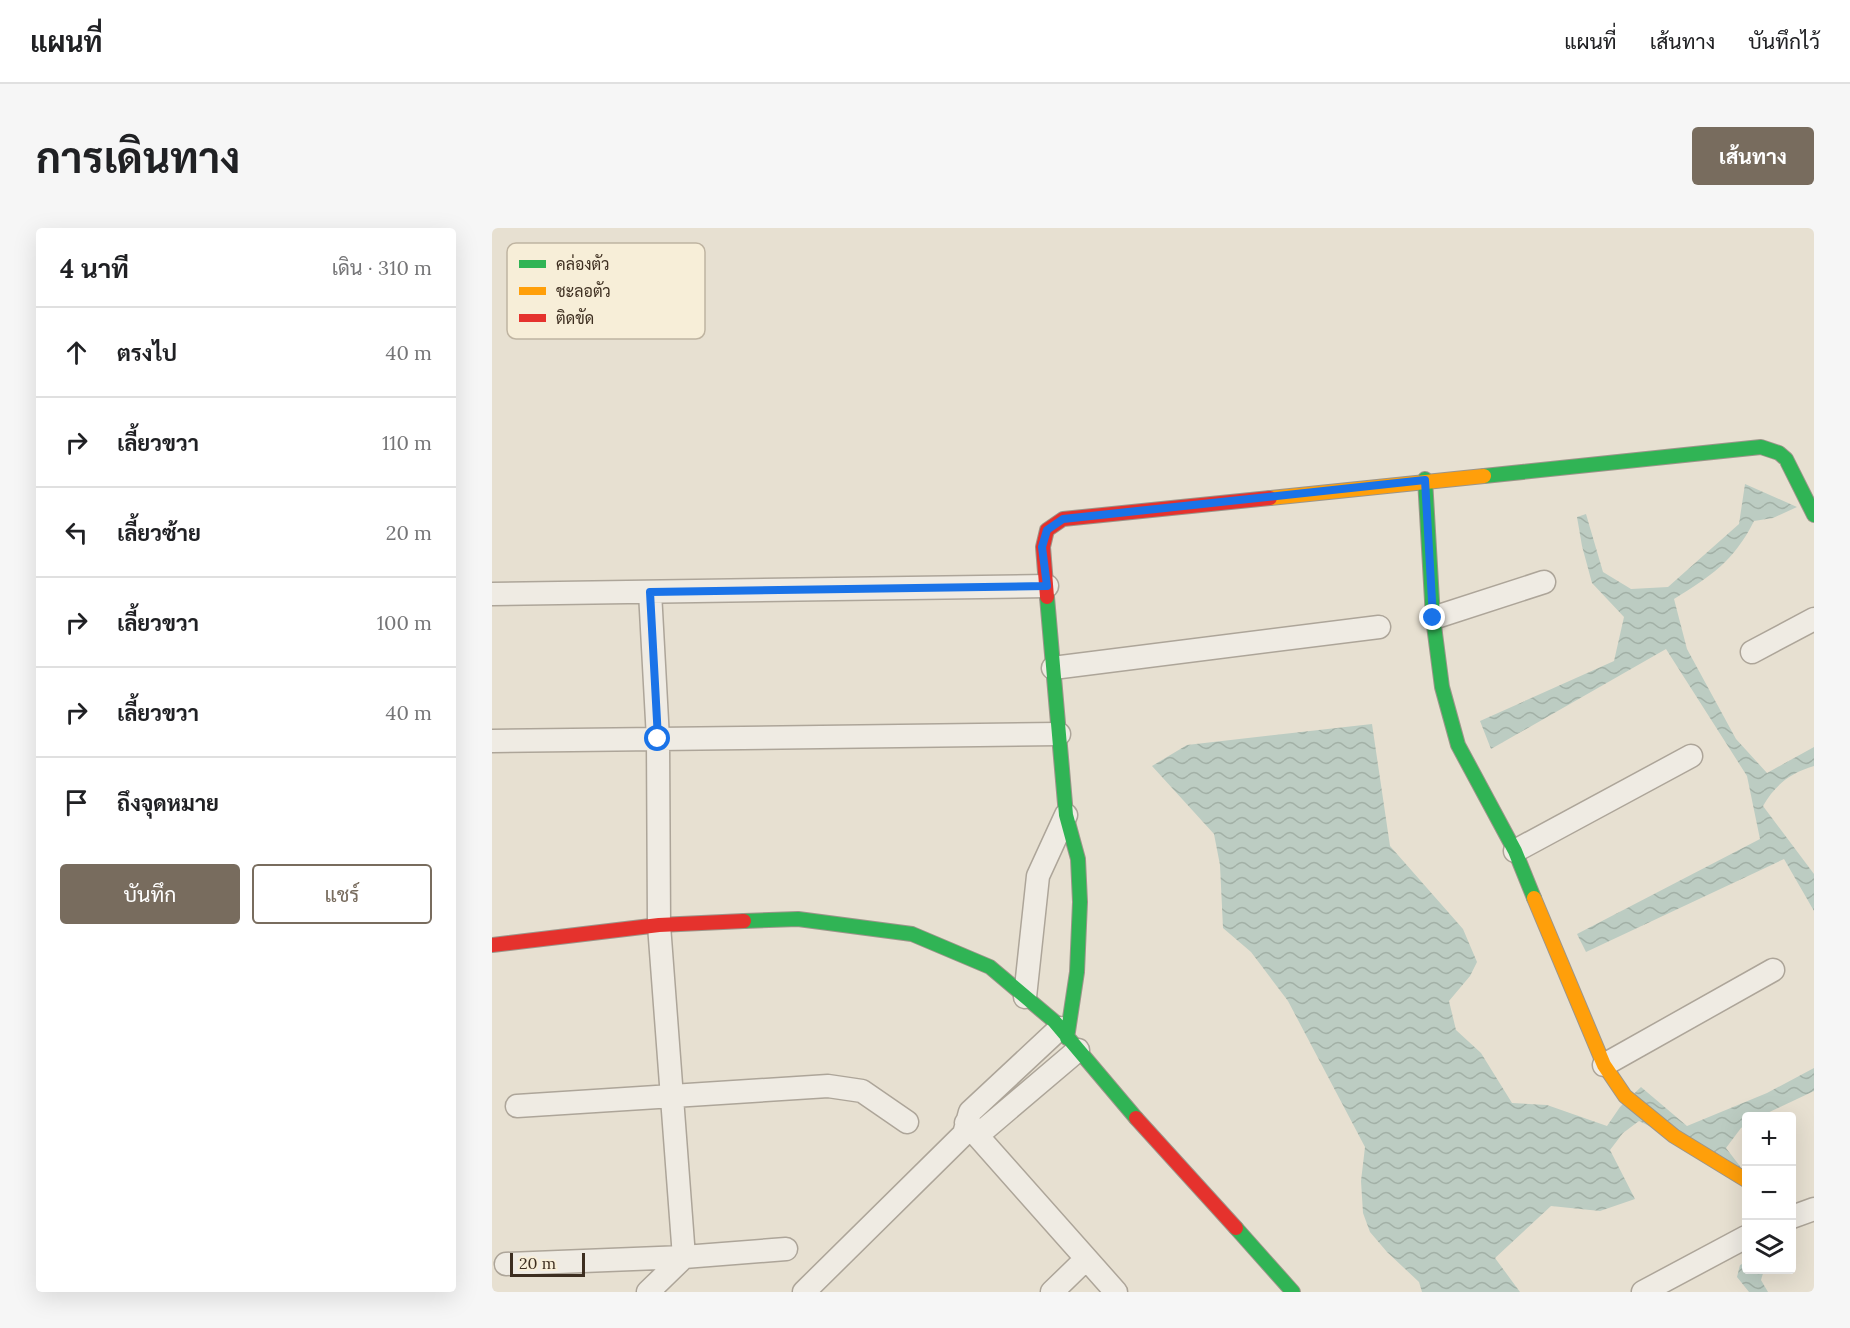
<!DOCTYPE html>
<html lang="th">
<meta charset="utf-8">
<style>
:root{--surface:#fff;--page:#f6f6f6;--text:#202124;--muted:#757577;--line:#e0e0e0;--accent:#786c5e}
body{margin:0;font-family:Lora,Sarabun,serif;background:var(--page);color:var(--text)}
.controls{position:absolute;right:18px;bottom:18px;display:grid;overflow:hidden;border-radius:6px;box-shadow:0 6px 24px #0002}
.controls button{width:54px;height:54px;display:grid;place-items:center;padding:0;border:0;border-bottom:2px solid var(--line);background:var(--surface);color:var(--text);font:30px sans-serif}
.scale{position:absolute;left:18px;bottom:15px;width:75px;box-sizing:border-box;padding-left:6px;border:3px solid #3d2e20;border-top:0;font-size:16px;line-height:21px;white-space:nowrap;color:#3d2e20;-webkit-text-stroke:4px #f7eed8;paint-order:stroke}
.stop{position:absolute;width:18px;height:18px;margin:-14px;border:4px solid #1a73e8;border-radius:50%;background:#fff}
.stop.end{background:#1a73e8;border-color:#fff;box-shadow:0 2px 6px #0008}
.list{margin:0;padding:0;list-style:none}
h2{display:flex;justify-content:space-between;align-items:center;height:78px;margin:0;padding:0 24px;font-size:26px}
h2 small{font-size:20px;font-weight:400;color:var(--muted)}
.list li{display:grid;grid-template-columns:39px 1fr auto;gap:18px;align-items:center;box-sizing:border-box;height:90px;padding:0 24px;border-top:2px solid var(--line)}
.list b{display:block;font-size:22px;white-space:nowrap}
.list em{font-size:20px;font-style:normal;color:var(--muted)}
.actions{display:flex;gap:12px;padding:18px 24px}
.actions a{flex:1;padding:14px 0;border:2px solid var(--accent);border-radius:6px;text-align:center;font-size:21px;color:var(--accent)}
.actions .main{background:var(--accent);color:#fff}
.icon{flex:none;width:33px;height:33px;fill:none;stroke:currentColor;stroke-width:2;stroke-linecap:round;stroke-linejoin:round}
.map{position:relative;flex:none;width:1322px;height:1064px;overflow:hidden;border-radius:6px}
header{display:flex;align-items:center;gap:36px;box-sizing:border-box;height:84px;padding:0 30px;background:var(--surface);border-bottom:2px solid var(--line)}
header strong{font-size:28px}
nav{display:flex;gap:33px;margin-inline-start:auto;font-size:21px}
.intro{display:flex;align-items:center;justify-content:space-between;box-sizing:border-box;height:144px;padding:0 36px}
h1{margin:0;font-size:42px}
.button{padding:15px 27px;border-radius:6px;background:var(--accent);color:#fff;font-size:21px;font-weight:700}
main{display:flex;gap:36px;padding:0 36px}
aside{flex:1;background:var(--surface);border-radius:6px;box-shadow:0 6px 24px #0002}
.map>svg:first-child{display:block}
.water{fill:url(#water-waves)}
.lines{fill:none;stroke-linecap:round;stroke-linejoin:round}
.street-casing{stroke:#ada599;stroke-width:25}
.fast-casing{stroke:#9c958a;stroke-width:16}
.slow-casing{stroke:#9c958a;stroke-width:16}
.jam-casing{stroke:#9c958a;stroke-width:16}
.street{stroke:#efebe3;stroke-width:22}
.fast{stroke:#30b455;stroke-width:14}
.slow{stroke:#ff9f0a;stroke-width:14}
.jam{stroke:#e5322d;stroke-width:14}
.route{stroke:#1a73e8;stroke-width:8}
.key{fill:#f7eed8;stroke:#bfb4a1;stroke-width:1.5}
.key-label{font-size:16px;fill:#3d2e20}
</style>
<header>
<strong>แผนที่</strong>
<nav><a>แผนที่</a><a>เส้นทาง</a><a>บันทึกไว้</a></nav>
</header>
<div class="intro"><h1>การเดินทาง</h1><a class="button">เส้นทาง</a></div>
<main>
<aside>
<h2>4 นาที<small>เดิน · 310 m</small></h2>
<ul class="list">
<li><svg class="icon" aria-label="ahead" viewBox="0 0 24 24"><path d="M12 20V5M6 11l6-6 6 6"/></svg><div><b>ตรงไป</b></div><em>40 m</em></li>
<li><svg class="icon" aria-label="right" viewBox="0 0 24 24"><path d="M7 20v-9h11M14 6l5 5-5 5"/></svg><div><b>เลี้ยวขวา</b></div><em>110 m</em></li>
<li><svg class="icon" aria-label="left" viewBox="0 0 24 24"><path d="M17 20v-9H6M10 6l-5 5 5 5"/></svg><div><b>เลี้ยวซ้าย</b></div><em>20 m</em></li>
<li><svg class="icon" aria-label="right" viewBox="0 0 24 24"><path d="M7 20v-9h11M14 6l5 5-5 5"/></svg><div><b>เลี้ยวขวา</b></div><em>100 m</em></li>
<li><svg class="icon" aria-label="right" viewBox="0 0 24 24"><path d="M7 20v-9h11M14 6l5 5-5 5"/></svg><div><b>เลี้ยวขวา</b></div><em>40 m</em></li>
<li><svg class="icon" aria-label="arrive" viewBox="0 0 24 24"><path d="M6 21V4h12l-3 4 3 4H6"/></svg><div><b>ถึงจุดหมาย</b></div></li>
</ul>
<div class="actions"><a class="main">บันทึก</a><a>แชร์</a></div>
</aside>
<div class="map">
<svg width="1322" height="1064" viewBox="0 0 1322 1064">
<defs>
<pattern id="water-waves" width="16" height="10" patternUnits="userSpaceOnUse" patternTransform="scale(1.5)"><rect width="16" height="10" fill="#bcccc2"/><path d="M0 5q4-4 8 0t8 0" fill="none" stroke="#a2b0a6"/></pattern>
</defs>
<rect width="100%" height="100%" fill="#e7e0d1"/>
<!-- water -->
<path class="water" d="M1253,256l52,23 -24,11 -19,3c-20,40 -43,55 -80,78l13,50 49,90 31,34 47,-26v19c-24,7 -39,19 -51,40l51,68v37l-30,-52 -198,93 -9,-18 183,-95 -13,-63 -81,-127 -175,100 -11,-28 134,-60 10,-44 -32,-34 -10,-37 -5,-29 9,-3 17,58 28,17 37,-2 71,-63z
M880,496l18,122 73,83 14,33 -7,14 -21,25 7,29 25,23 31,50 35,2 60,21 13,-19 21,-20 46,39 80,-33 47,-25v23l-53,25h-15v9l-5,3 -15,20 20,26 -107,-53 -16,12 -13,17 25,49 -35,12 -49,-5 -56,52 25,34h-98l-3,-10 -32,-30 -17,-20 -7,-19 -2,-32 4,-34 -77,-146 -37,-49 -28,-24 -3,-63 -6,-31 -62,-68 35,-21z
M1254,1034v8h18l-3,10 7,12h-19l-12,-15 3,-12z"/>
<g class="lines">
<defs>
<path id="street" d="M0,366l555,-8
M941,390l111,-36
M1260,424l62,-33
M561,440l326,-41
M0,513l567,-7
M1023,623l176,-95
M533,769l13,-121 28,-61
M1112,837l169,-95
M25,878l311,-20 34,5 45,31
M474,895l150,169
M472,906l21,-5 93,-79
M1300,989l22,-8
M14,1036l178,-7 102,-8
M156,1064l36,-35 -25,-332 -1,-186 -8,-147
M312,1064l160,-158 6,-22 90,-84
M560,1064l34,-33
M1151,1064l103,-55"/>
<path id="fast" d="M992,248l277,-29 18,6 7,6 28,56
M933,251l8,139 9,69 16,58 57,106 19,47
M555,369l19,218 12,44 2,43 -3,70 -10,66
M252,693l54,-2 114,15 78,33 64,54 82,97
M744,1000l57,64"/>
<path id="slow" d="M778,270l214,-22
M1042,670l70,167 21,31 49,40 72,44"/>
<path id="jam" d="M555,369l-4,-50 4,-17 16,-11 207,-21
M0,717l167,-20 85,-4
M644,890l100,110"/>
</defs>
<!-- street casing -->
<use href="#street" class="street-casing"/>
<!-- fast casing -->
<use href="#fast" class="fast-casing"/>
<!-- slow casing -->
<use href="#slow" class="slow-casing"/>
<!-- jam casing -->
<use href="#jam" class="jam-casing"/>
<!-- street -->
<use href="#street" class="street"/>
<!-- fast -->
<use href="#fast" class="fast"/>
<!-- slow -->
<use href="#slow" class="slow"/>
<!-- jam -->
<use href="#jam" class="jam"/>
</g>
<g class="lines">
<!-- route -->
<path class="route" d="M166,511l-8,-147 397,-6 -5,-39 5,-17 16,-11 362,-39 8,138"/>
</g>
<!-- legend -->
<rect x="15" y="15" width="198" height="96" rx="9" class="key"/>
<rect x="27" y="32" width="27" height="8" fill="#30b455"/>
<rect x="27" y="59" width="27" height="8" fill="#ff9f0a"/>
<rect x="27" y="86" width="27" height="8" fill="#e5322d"/>
<g class="key-label">
<text x="64" y="42">คล่องตัว</text>
<text x="64" y="69">ชะลอตัว</text>
<text x="64" y="96">ติดขัด</text>
</g>
</svg>
<div class="controls">
<button>+</button>
<button>−</button>
<button><svg class="icon" aria-label="layers" viewBox="0 0 24 24"><path d="M12 4l9 5-9 5-9-5zM3 14l9 5 9-5"/></svg></button>
</div>
<div class="scale">20 m</div>
<div class="stop" style="left:166px;top:511px"></div>
<div class="stop end" style="left:941px;top:390px"></div>
</div>
</main>
